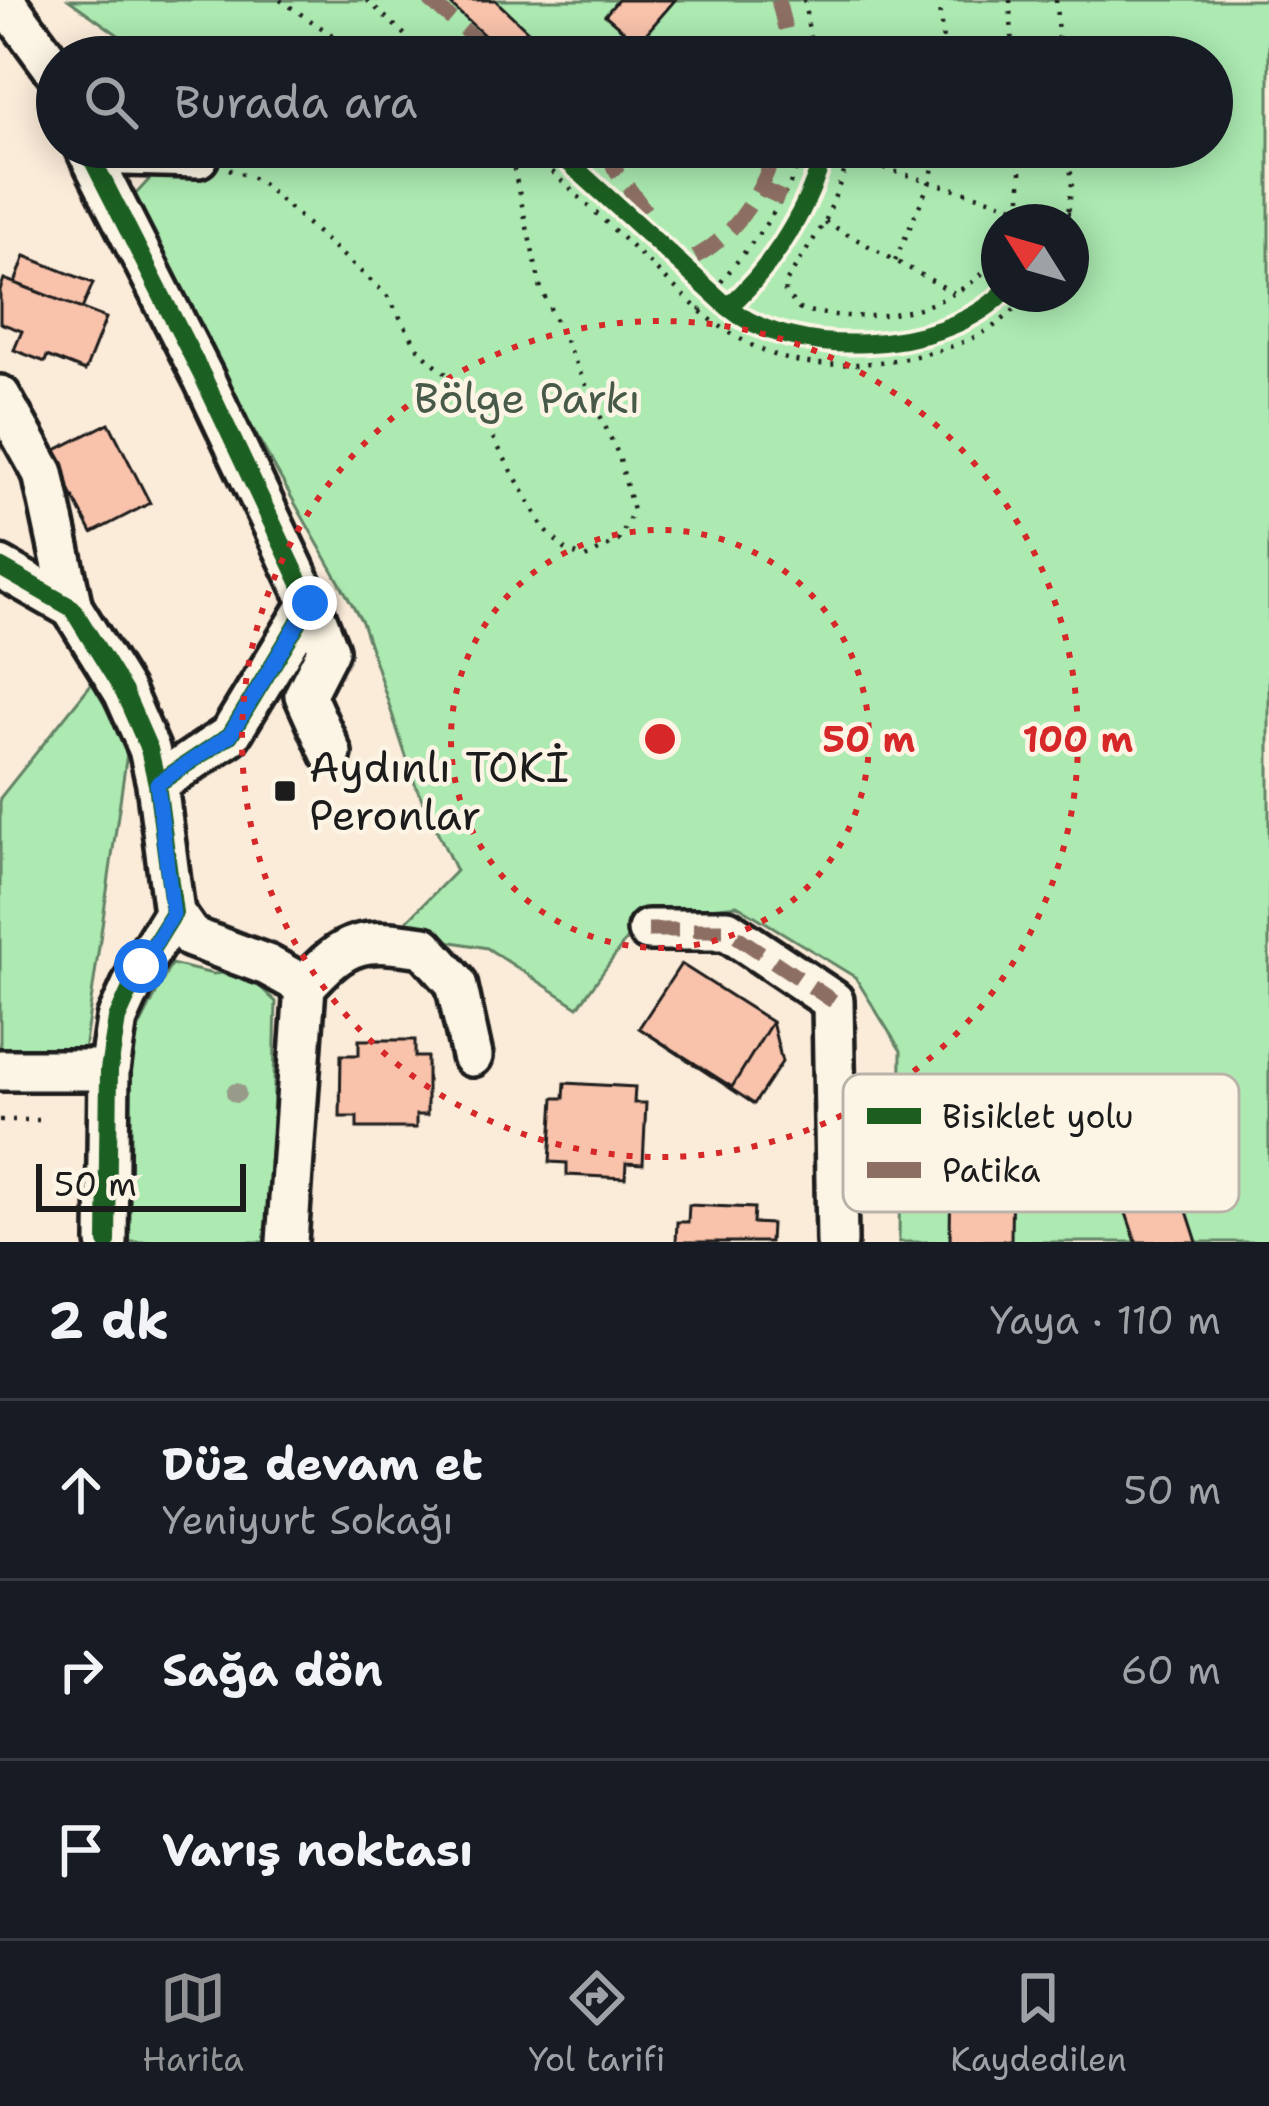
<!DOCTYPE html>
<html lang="tr">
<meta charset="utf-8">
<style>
:root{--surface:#171b24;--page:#20242c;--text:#f1f3f6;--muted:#9ea1a6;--line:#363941;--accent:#919294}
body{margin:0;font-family:"Shantell Sans",sans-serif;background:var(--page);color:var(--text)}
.compass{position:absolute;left:981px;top:204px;width:108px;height:108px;border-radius:50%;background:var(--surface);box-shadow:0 6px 30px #0003;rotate:307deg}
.scale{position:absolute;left:36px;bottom:30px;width:210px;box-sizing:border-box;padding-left:12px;border:6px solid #1c1c1c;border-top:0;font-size:33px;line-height:42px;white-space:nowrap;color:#1c1c1c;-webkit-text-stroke:9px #fcf5e5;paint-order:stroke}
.stop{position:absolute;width:36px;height:36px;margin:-27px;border:9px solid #1a73e8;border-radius:50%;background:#fff}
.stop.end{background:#1a73e8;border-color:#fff;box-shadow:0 3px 12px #0008}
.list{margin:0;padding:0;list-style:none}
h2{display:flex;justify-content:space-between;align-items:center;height:156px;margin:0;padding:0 48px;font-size:51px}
h2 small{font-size:39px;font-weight:400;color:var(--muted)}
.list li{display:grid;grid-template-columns:78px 1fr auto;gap:36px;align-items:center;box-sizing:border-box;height:180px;padding:0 48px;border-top:3px solid var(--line)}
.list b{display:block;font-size:45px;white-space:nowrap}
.list p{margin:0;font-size:39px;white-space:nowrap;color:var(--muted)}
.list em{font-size:39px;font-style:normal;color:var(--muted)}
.icon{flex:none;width:66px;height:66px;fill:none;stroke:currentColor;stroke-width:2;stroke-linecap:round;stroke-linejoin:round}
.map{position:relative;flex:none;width:1269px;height:1242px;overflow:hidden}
.search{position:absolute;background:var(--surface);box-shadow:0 6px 30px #0003;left:36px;right:36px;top:36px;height:132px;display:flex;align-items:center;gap:30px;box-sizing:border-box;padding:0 42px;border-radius:66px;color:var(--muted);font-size:45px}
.sheet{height:696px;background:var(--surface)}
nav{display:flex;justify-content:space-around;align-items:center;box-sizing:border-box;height:168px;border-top:3px solid var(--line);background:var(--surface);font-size:33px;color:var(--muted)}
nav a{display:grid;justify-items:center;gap:6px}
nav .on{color:var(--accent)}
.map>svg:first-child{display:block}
.green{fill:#aceab1;stroke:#648366;stroke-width:3;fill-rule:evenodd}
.building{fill:#f8c2ab;stroke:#1c1c1c;stroke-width:3}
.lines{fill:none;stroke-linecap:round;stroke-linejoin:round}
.minor-casing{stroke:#1c1c1c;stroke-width:48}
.path{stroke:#1c1c1c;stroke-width:4.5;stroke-dasharray:3 9;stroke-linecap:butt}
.minor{stroke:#fcf5e5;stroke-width:39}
.quiet{stroke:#8d6e63;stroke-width:15;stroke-dasharray:30 15;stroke-linecap:butt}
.cycleway-casing{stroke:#fcf5e5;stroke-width:26}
.cycleway{stroke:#1b5e20;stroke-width:18}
.tree{fill:#989b8a}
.route{stroke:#1a73e8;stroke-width:15}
.ring{fill:none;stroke:#d62828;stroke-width:6;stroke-dasharray:6 12}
.poi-dot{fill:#1c1c1c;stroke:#fcf5e5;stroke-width:4.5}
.labels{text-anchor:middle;stroke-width:9;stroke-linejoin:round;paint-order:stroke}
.park-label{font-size:42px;fill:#475a49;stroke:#fcf5e5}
.poi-label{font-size:42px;fill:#1c1c1c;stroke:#fcf5e5;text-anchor:start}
.key{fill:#fcf5e5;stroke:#b9b4a9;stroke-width:3}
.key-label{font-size:33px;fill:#1c1c1c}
.centre{fill:#d62828;stroke:#fcf5e5;stroke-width:6}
.ring-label{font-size:36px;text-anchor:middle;font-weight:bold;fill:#d62828;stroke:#fcf5e5;stroke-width:9;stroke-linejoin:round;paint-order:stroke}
</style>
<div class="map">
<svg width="1269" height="1242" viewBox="0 0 1269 1242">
<rect width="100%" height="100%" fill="#fbebd9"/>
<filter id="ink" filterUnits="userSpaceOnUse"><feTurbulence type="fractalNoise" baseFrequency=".00833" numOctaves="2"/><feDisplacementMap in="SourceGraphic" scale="24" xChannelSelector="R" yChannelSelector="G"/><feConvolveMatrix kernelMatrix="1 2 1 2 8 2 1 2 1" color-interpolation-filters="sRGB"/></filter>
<g filter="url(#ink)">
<!-- green -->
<path class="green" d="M69,0h1200v1242h-370l2,-191 -46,-74 -118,-72 -93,10 -66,92 -91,-59 -91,-16 60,-61 -41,-87 -53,-162 -130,-230 -99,-195 26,-28 1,-22h1052v-90h-1063zM999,222h72v72h-72z
M92,683l36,63 -45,311 -83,1v-260z
M171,964l42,10 35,-3 2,12 8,2 18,17 -6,240h-148l4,-188z"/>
<!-- building -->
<path class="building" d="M458,0h37l34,32 -22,24 -55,-50z
M618,0h57l-37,43 -33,-28z
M25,256l68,27 -11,26 -67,-26z
M4,279l102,39 -21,53 -38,-15 -2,6 -31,-12 8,-19 -22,-8v-33z
M109,423l41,80 -58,30 -42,-80z
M681,964l91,58 10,40 -28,42 -115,-76z
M681,964l91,58 -40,65 -93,-59z
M359,1040h56v17h12v58h-11v13h-59v-11h-17l1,-62h18z
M565,1083l70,4 -1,16h12l-3,61 -17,-1 -1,15 -58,-3v-12l-17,-1 4,-64h10z
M952,1089l61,1 -2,151h-61z
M1173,1168l24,74h-61l-19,-55z
M689,1205l65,3 -1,15 18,1 -1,18h-94l1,-20h11z"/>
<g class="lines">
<defs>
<path id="minor" d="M4,0l53,72
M86,147l118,232 106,224 -80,132 -73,49
M89,154l109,3
M0,396l43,77 29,135
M0,567l72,41 52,84 25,57 8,35 17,129 -33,53 -24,53 -8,51 -2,172
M310,603l18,47 -23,45 26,58
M174,913l17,24 76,28 38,21 -18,256
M648,930h79l106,71 4,241
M305,986c42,-47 58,-48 119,-39l32,36 16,73
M0,1070h109"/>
</defs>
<!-- minor casing -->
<use href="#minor" class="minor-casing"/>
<!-- path -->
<path class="path" d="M280,0l85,57
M367,0l62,57
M804,0l9,57
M938,0l7,57
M1010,0l3,57
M1056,0l3,57
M129,57l2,-5
M526,147l174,164c23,19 52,37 80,46 54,18 161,2 208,-27 16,-10 30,-23 43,-36
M1021,147v61l49,5
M513,165l18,-14
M229,169l29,11 129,115 32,55 48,42 78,138 22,21 18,7 33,-17 15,-30 -14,-55 -78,-167 -28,-124 -25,-18
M825,222l131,72
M1067,222l5,-39 -4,-36
M999,256c-48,59 -129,70 -200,53l-14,-17 1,-10 39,-60 20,-52 13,-9 163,47 -3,14
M895,261l36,-82 5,-32
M700,311c37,-56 86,-96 103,-164
M0,1120h48"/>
<!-- minor -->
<use href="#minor" class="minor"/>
<!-- quiet -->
<path class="quiet" d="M429,0l53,45 3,12
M778,0l8,32v25
M604,57l9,-23
M607,147l7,21 33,45
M760,188l24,11
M695,257c45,-25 64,-63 83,-110
M648,930h79l106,71"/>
<defs>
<path id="cycleway" d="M86,147l118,232 106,224 -80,132 -73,49
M552,147l176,160c65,54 213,47 274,-13
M728,307c45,-40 83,-101 97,-160
M0,567l72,41 52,84 25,57 8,35 17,129 -33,53 -24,53 -8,51 -2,172"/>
</defs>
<!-- cycleway casing -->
<use href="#cycleway" class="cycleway-casing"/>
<!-- cycleway -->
<use href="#cycleway" class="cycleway"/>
</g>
<!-- trees -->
<circle class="tree" cx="236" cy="1093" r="10"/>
</g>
<g class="lines" filter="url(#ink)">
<!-- route -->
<path class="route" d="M141,966l32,-52 -16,-130 73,-49 80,-132"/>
</g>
<!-- distance rings -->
<g class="ring">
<circle cx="660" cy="739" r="209"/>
<circle cx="660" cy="739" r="418"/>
</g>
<!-- markers -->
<rect class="poi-dot" x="273" y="779" width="24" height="24" rx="6"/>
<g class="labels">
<!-- park labels -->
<g class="park-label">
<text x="527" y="413">Bölge Parkı</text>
</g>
<!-- poi labels -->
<g class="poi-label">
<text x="309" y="782">Aydınlı TOKİ<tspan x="309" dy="48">Peronlar</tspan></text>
</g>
</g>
<!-- legend -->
<rect x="843" y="1074" width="396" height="138" rx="18" class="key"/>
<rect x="867" y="1108" width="54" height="16" fill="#1b5e20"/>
<rect x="867" y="1162" width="54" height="16" fill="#8d6e63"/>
<g class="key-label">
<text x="942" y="1128">Bisiklet yolu</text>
<text x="942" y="1182">Patika</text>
</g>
<circle cx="660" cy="739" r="18" class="centre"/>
<g class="ring-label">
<text x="869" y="752">50 m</text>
<text x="1078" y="752">100 m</text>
</g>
</svg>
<svg class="compass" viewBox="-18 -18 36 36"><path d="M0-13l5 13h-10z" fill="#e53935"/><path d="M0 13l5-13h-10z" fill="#9ea1a6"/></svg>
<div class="scale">50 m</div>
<div class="stop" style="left:141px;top:966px"></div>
<div class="stop end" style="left:310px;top:603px"></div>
<div class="search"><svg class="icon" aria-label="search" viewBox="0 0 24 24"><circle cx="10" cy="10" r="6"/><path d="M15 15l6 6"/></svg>Burada ara</div>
</div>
<section class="sheet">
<h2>2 dk<small>Yaya · 110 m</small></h2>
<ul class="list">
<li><svg class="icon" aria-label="ahead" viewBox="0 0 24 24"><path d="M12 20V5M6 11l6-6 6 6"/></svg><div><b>Düz devam et</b><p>Yeniyurt Sokağı</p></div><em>50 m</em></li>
<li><svg class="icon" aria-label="right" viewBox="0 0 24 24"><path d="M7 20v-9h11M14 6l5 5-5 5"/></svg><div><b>Sağa dön</b></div><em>60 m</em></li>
<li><svg class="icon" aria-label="arrive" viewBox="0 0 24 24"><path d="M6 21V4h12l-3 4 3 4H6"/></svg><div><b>Varış noktası</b></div></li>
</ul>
</section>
<nav>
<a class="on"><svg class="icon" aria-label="map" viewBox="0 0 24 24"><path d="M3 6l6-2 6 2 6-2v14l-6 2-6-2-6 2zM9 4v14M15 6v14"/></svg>Harita</a>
<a><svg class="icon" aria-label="directions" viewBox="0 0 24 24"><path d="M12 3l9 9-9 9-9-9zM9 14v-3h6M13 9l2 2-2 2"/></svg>Yol tarifi</a>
<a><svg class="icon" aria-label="saved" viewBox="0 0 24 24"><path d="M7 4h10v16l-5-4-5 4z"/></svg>Kaydedilen</a>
</nav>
